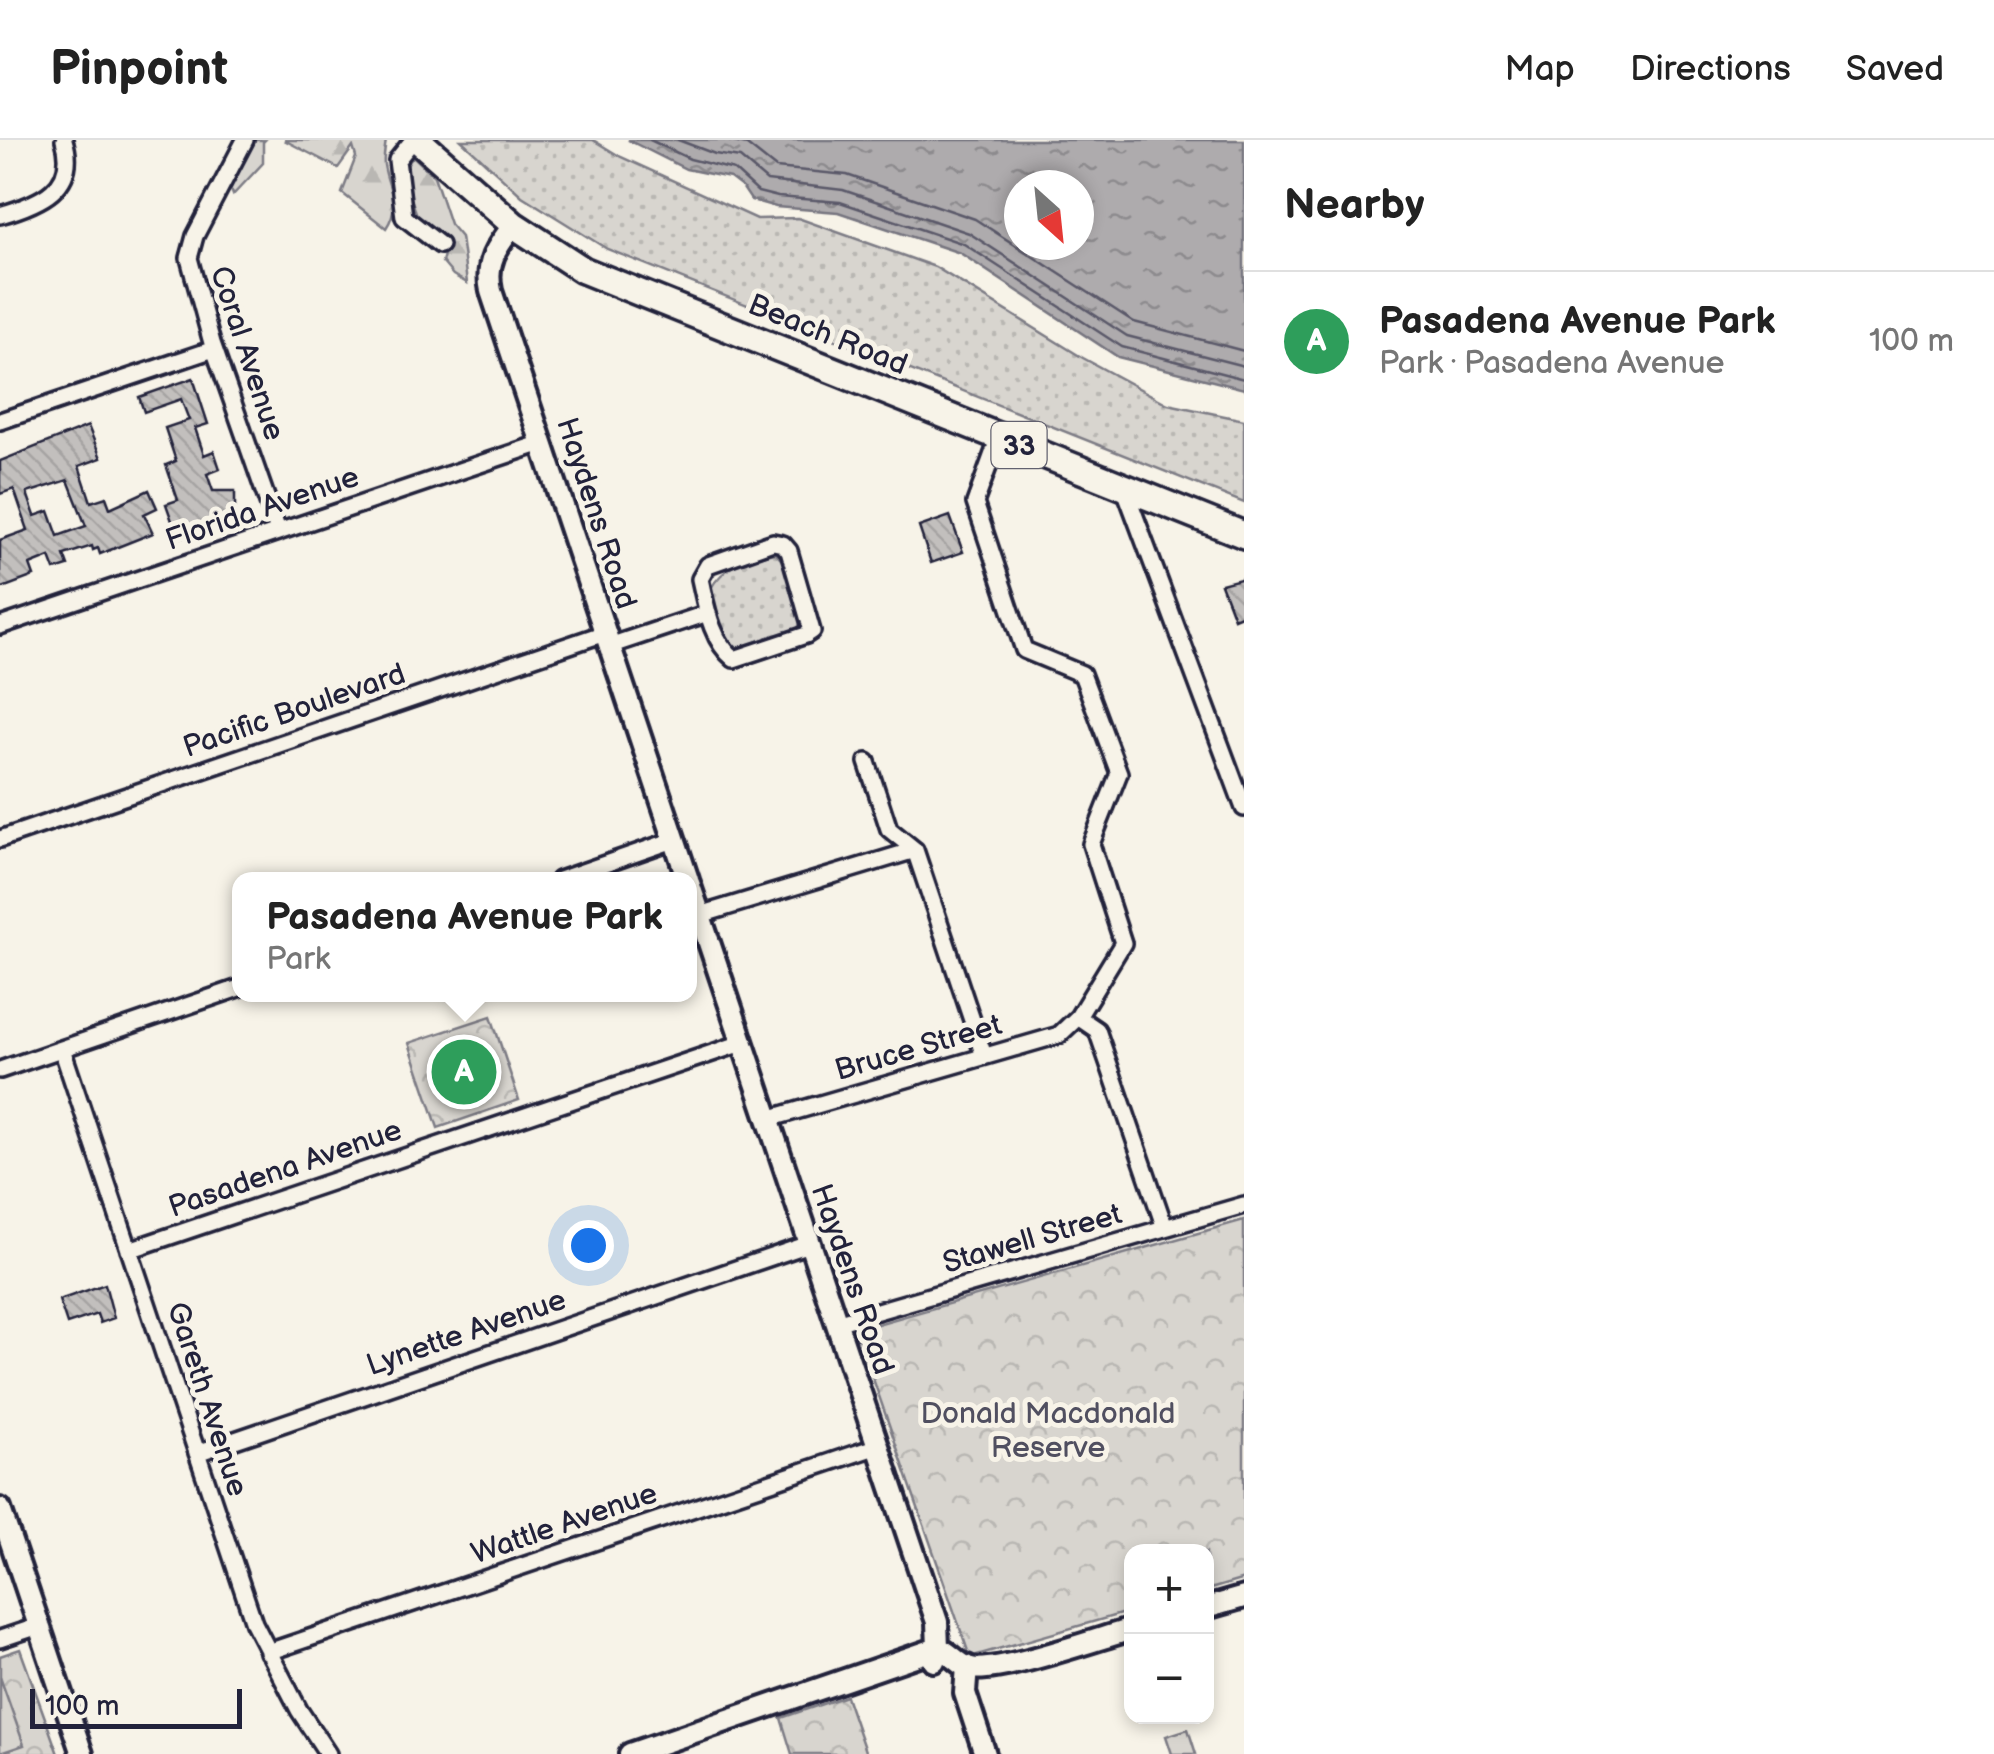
<!DOCTYPE html>
<meta charset="utf-8">
<style>
:root{--surface:#fff;--page:#f6f6f6;--text:#222;--muted:#767676;--line:#e0e0e0;--accent:#22223b}
body{margin:0;font-family:"Balsamiq Sans",sans-serif;background:var(--page);color:var(--text)}
.controls{position:absolute;right:30px;bottom:30px;display:grid;overflow:hidden;border-radius:20px;box-shadow:0 5px 15px #0003}
.controls button{width:90px;height:90px;display:grid;place-items:center;padding:0;border:0;border-bottom:2px solid var(--line);background:var(--surface);color:var(--text);font:50px sans-serif}
.compass{position:absolute;left:1004px;top:30px;width:90px;height:90px;border-radius:50%;background:var(--surface);box-shadow:0 5px 15px #0003;rotate:153deg}
.scale{position:absolute;left:30px;bottom:25px;width:212px;box-sizing:border-box;padding-left:10px;border:5px solid #22223b;border-top:0;font-size:28px;line-height:35px;white-space:nowrap;color:#22223b;-webkit-text-stroke:8px #f7f3e8;paint-order:stroke}
.you{position:absolute;left:588px;top:1105px;width:35px;height:35px;margin:-25px;border:8px solid #fff;border-radius:50%;background:#1a73e8;box-shadow:0 0 0 15px #1a73e833}
.badge{display:grid;place-items:center;width:65px;height:65px;border-radius:50%;background:var(--accent);color:#fff;font-size:32px;font-weight:700}
.pin{position:absolute;translate:-50% -50%;border:5px solid #fff;box-shadow:0 2px 10px #0006}
.popup{position:absolute;left:232px;top:732px;width:465px;height:130px;box-sizing:border-box;display:grid;place-content:center;border-radius:20px;background:var(--surface);filter:drop-shadow(0 2px 8px #0005);font-size:32px;white-space:nowrap;color:var(--muted)}
.popup b{font-size:38px;color:var(--text)}
.popup::after{content:'';position:absolute;left:50%;top:100%;margin-left:-20px;border:20px solid transparent;border-top-color:var(--surface)}
.list{margin:0;padding:0;list-style:none}
h2{display:flex;justify-content:space-between;align-items:center;height:130px;margin:0;padding:0 40px;font-size:42px}
h2 small{font-size:32px;font-weight:400;color:var(--muted)}
.list li{display:grid;grid-template-columns:65px 1fr auto;gap:30px;align-items:center;box-sizing:border-box;height:140px;padding:0 40px;border-top:2px solid var(--line)}
.list b{display:block;font-size:38px;white-space:nowrap}
.list p{margin:0;font-size:32px;white-space:nowrap;color:var(--muted)}
.list em{font-size:32px;font-style:normal;color:var(--muted)}
.map{position:relative;flex:none;width:1244px;height:1614px;overflow:hidden}
header{display:flex;align-items:center;gap:60px;box-sizing:border-box;height:140px;padding:0 50px;background:var(--surface);border-bottom:2px solid var(--line)}
header strong{font-size:48px}
nav{display:flex;gap:55px;margin-inline-start:auto;font-size:35px}
main{display:flex}
aside{flex:1;background:var(--surface)}
.map>svg:first-child{display:block}
.grass{fill:url(#grass-dots);stroke:#7d7c85;stroke-width:2.5}
.forest{fill:url(#forest-firs);stroke:#7d7c85;stroke-width:2.5}
.park{fill:url(#park-crowns);stroke:#7d7c85;stroke-width:2.5}
.pitch{fill:#d8d5cf;stroke:#7d7c85;stroke-width:2.5}
.water{fill:url(#water-ripples);stroke:#76747f;stroke-width:2.5;fill-rule:evenodd}
.lines{fill:none;stroke-linecap:round;stroke-linejoin:round}
.shore{stroke:#5a5969;stroke-width:2.5}
.building{fill:url(#building-back-hatch);stroke:#22223b;stroke-width:2.5;fill-rule:evenodd}
.minor-casing{stroke:#22223b;stroke-width:22}
.tertiary-casing{stroke:#22223b;stroke-width:28}
.primary-casing{stroke:#22223b;stroke-width:32}
.minor{stroke:#f7f3e8;stroke-width:15}
.tertiary{stroke:#f7f3e8;stroke-width:20}
.primary{stroke:#f7f3e8;stroke-width:25}
.labels{text-anchor:middle;stroke-width:10;stroke-linejoin:round;paint-order:stroke}
.shield{fill:#f7f3e8;stroke:#62616f;stroke-width:2.5}
.shield-label{font-size:28px;font-weight:bold;fill:#22223b}
.street-label{font-size:30px;fill:#22223b;stroke:#f7f3e8}
.park-label{font-size:30px;fill:#504f60;stroke:#f7f3e8}
</style>
<header>
<strong>Pinpoint</strong>
<nav><a>Map</a><a>Directions</a><a>Saved</a></nav>
</header>
<main>
<div class="map">
<svg width="1244" height="1614" viewBox="0 0 1244 1614">
<defs>
<pattern id="grass-dots" width="8" height="8" patternUnits="userSpaceOnUse" patternTransform="scale(2.5)"><rect width="8" height="8" fill="#d8d5cf"/><path d="M2 2h.1M6 6h.1" fill="none" stroke="#b9b7b3" stroke-width="1.8" stroke-linecap="round"/></pattern>
<pattern id="forest-firs" width="22" height="20" patternUnits="userSpaceOnUse" patternTransform="scale(2.5)"><rect width="22" height="20" fill="#d8d5cf"/><path d="M5 1l3.5 6h-7zM16 11l3.5 6h-7z" fill="#b9b7b3"/></pattern>
<pattern id="park-crowns" width="20" height="18" patternUnits="userSpaceOnUse" patternTransform="scale(2.5)"><rect width="20" height="18" fill="#d8d5cf"/><path d="M2 6a3 3 0 1 1 6 0M12 15a3 3 0 1 1 6 0" fill="none" stroke="#b9b7b3"/></pattern>
<pattern id="water-ripples" width="26" height="14" patternUnits="userSpaceOnUse" patternTransform="scale(2.5)"><rect width="26" height="14" fill="#aeabad"/><path d="M2 4q2-2 4 0t4 0M15 11q2-2 4 0t4 0" fill="none" stroke="#8d8b8e"/></pattern>
<pattern id="building-back-hatch" width="6" height="6" patternUnits="userSpaceOnUse" patternTransform="scale(2.5)"><rect width="6" height="6" fill="#c2bfbd"/><path d="M-1 5l2 2M0 0l6 6M5-1l2 2" fill="none" stroke="#a6a4a3"/></pattern>
</defs>
<rect width="100%" height="100%" fill="#f7f3e8"/>
<filter id="ink" filterUnits="userSpaceOnUse"><feTurbulence type="fractalNoise" baseFrequency=".01" numOctaves="2"/><feDisplacementMap in="SourceGraphic" scale="20" xChannelSelector="R" yChannelSelector="G"/><feConvolveMatrix kernelMatrix="1 2 1 2 8 2 1 2 1" color-interpolation-filters="sRGB"/></filter>
<g filter="url(#ink)">
<!-- grass -->
<path class="grass" d="M461,0h132l28,17 136,62 41,-1 137,49 148,91 85,46 76,16v83l-637,-254 -85,-53z
M775,413l7,7 20,61 -6,10 -57,18c-18,-11 -22,-40 -29,-59 13,-25 38,-32 65,-37z"/>
<!-- forest -->
<path class="forest" d="M250,0h15l-2,2v21l-30,32 -4,-10z
M284,0h102c-1,8 -3,17 -2,25 4,25 18,39 2,63l-44,-35 14,-36 -3,-10 -15,21z
M413,16l21,20 16,48 11,13 6,46 -14,-8 -11,-13 5,-18 -28,-23 -17,-48z"/>
<!-- park -->
<path class="park" d="M491,876l28,84 -81,28 -29,-85z
M1244,1080v359l-37,11 -1,-38h-74l-1,59 -161,46 -114,-327z
M20,1509l38,105h-58v-98z
M846,1556l20,58h-74l-11,-36z"/>
<!-- pitch -->
<path class="pitch" d="M0,1537l24,68 -24,8z
M1188,1589l8,25h-24l-6,-18z"/>
<!-- water -->
<path class="water" d="M628,0h616v249l-126,-32 -158,-104 -122,-41 -62,-5 -25,-7 -8,-12 -13,-10 -44,-9zM1019,45h60v60h-60z"/>
<g class="lines">
<!-- shore -->
<path class="shore" d="M650,0l40,19 44,11 24,22 20,5 62,5 124,42 158,103 122,32
M678,0l37,14 25,4 27,23 76,9 126,43 158,103 117,30
M725,0l22,5 29,23 71,7 128,44 159,103 110,29"/>
</g>
<!-- building -->
<path class="building" d="M193,238l15,46 -13,4 9,27 10,-4 6,18 -13,5 6,17h22v31l-57,16 -12,-34 12,-4 -12,-35 10,-4 -11,-33 24,-8 -8,-21 -37,13 -5,-15z
M88,286l13,32 -22,8 12,36 15,-5 4,11 39,-18 8,18 -13,6 9,19 -53,21 -2,-6 -5,2 -1,-4 -28,9 4,11 -13,4 -5,-13 -20,8 4,11 -34,13v-49l28,-10 -14,-41 -14,5v-33zM68,340l18,46 -28,10 -9,-25 -14,5 -8,-23z
M950,376l13,36 -32,11 -12,-36z
M1244,438v36l-10,4 -13,-34z
M105,1144l9,34 -14,5 -3,-9 -30,10 -8,-24z"/>
<g class="lines">
<defs>
<path id="minor" d="M245,0l-50,96 -6,22 23,85 66,188
M413,0l-16,20 7,57 36,28
M0,75c39,-11 79,-27 64,-75
M0,281l214,-72
M1124,347l120,321
M773,402l10,2 6,7 23,80 -6,4 -72,24c-23,-18 -28,-54 -34,-80l8,-14z
M0,486l542,-183
M609,506l99,-33
M867,622l22,67 26,21
M0,699l605,-206
M915,710l69,206
M559,740l115,-40
M700,775l215,-65
M1078,877l19,13 68,198
M62,909l192,574 45,87 29,44
M0,930l239,-82
M768,979l291,-84 19,-18 45,-74 -32,-99 28,-71 -37,-99 -58,-24 -49,-147 24,-66
M129,1110l613,-207
M836,1183l408,-118
M197,1313l612,-209
M0,1499l39,-13
M268,1512l610,-206"/>
<path id="tertiary" d="M514,85c-18,22 -29,38 -23,66l197,589
M689,743l248,739 1,26 -4,13
M0,1369l82,245
M1206,1468l38,-11
M938,1508c13,4 20,18 33,20 27,6 129,-30 161,-39
M967,1526l-2,27 20,61
M630,1614l308,-106"/>
<path id="primary" d="M418,0l96,85 69,45 661,265"/>
</defs>
<!-- minor casing -->
<use href="#minor" class="minor-casing"/>
<!-- tertiary casing -->
<use href="#tertiary" class="tertiary-casing"/>
<!-- primary casing -->
<use href="#primary" class="primary-casing"/>
<!-- minor -->
<use href="#minor" class="minor"/>
<!-- tertiary -->
<use href="#tertiary" class="tertiary"/>
<!-- primary -->
<use href="#primary" class="primary"/>
</g>
</g>
<g class="labels">
<!-- shield labels -->
<rect class="shield" x="991.5" y="282" width="55" height="46" rx="8"/>
<g class="shield-label">
<text x="1019" y="315">33</text>
</g>
<!-- street labels -->
<g class="street-label">
<text transform="translate(828 194) rotate(22)" y="10">Beach Road</text>
<text transform="translate(248 213) rotate(72)" y="10">Coral Avenue</text>
<text transform="translate(262 368) rotate(-19)" y="10">Florida Avenue</text>
<text transform="translate(597 373) rotate(72)" y="10">Haydens Road</text>
<text transform="translate(294 570) rotate(-19)" y="10">Pacific Boulevard</text>
<text transform="translate(918 907) rotate(-16)" y="10">Bruce Street</text>
<text transform="translate(285 1028) rotate(-19)" y="10">Pasadena Avenue</text>
<text transform="translate(1032 1098) rotate(-16)" y="10">Stawell Street</text>
<text transform="translate(853 1139) rotate(71)" y="10">Haydens Road</text>
<text transform="translate(466 1192) rotate(-19)" y="10">Lynette Avenue</text>
<text transform="translate(208 1259) rotate(72)" y="10">Gareth Avenue</text>
<text transform="translate(564 1383) rotate(-19)" y="10">Wattle Avenue</text>
</g>
<!-- park labels -->
<g class="park-label">
<text x="1048" y="1283">Donald Macdonald<tspan x="1048" dy="34">Reserve</tspan></text>
</g>
</g>
</svg>
<div class="controls">
<button>+</button>
<button>−</button>
</div>
<svg class="compass" viewBox="-18 -18 36 36"><path d="M0-13l5 13h-10z" fill="#e53935"/><path d="M0 13l5-13h-10z" fill="#767676"/></svg>
<div class="scale">100 m</div>
<div class="you"></div>
<div class="pin badge" style="left:464px;top:932px;background:#2e9e5b">A</div>
<div class="popup"><b>Pasadena Avenue Park</b>Park</div>
</div>
<aside>
<h2>Nearby<small></small></h2>
<ul class="list">
<li><span class="badge" style="background:#2e9e5b">A</span><div><b>Pasadena Avenue Park</b><p>Park · Pasadena Avenue</p></div><em>100 m</em></li>
</ul>
</aside>
</main>
